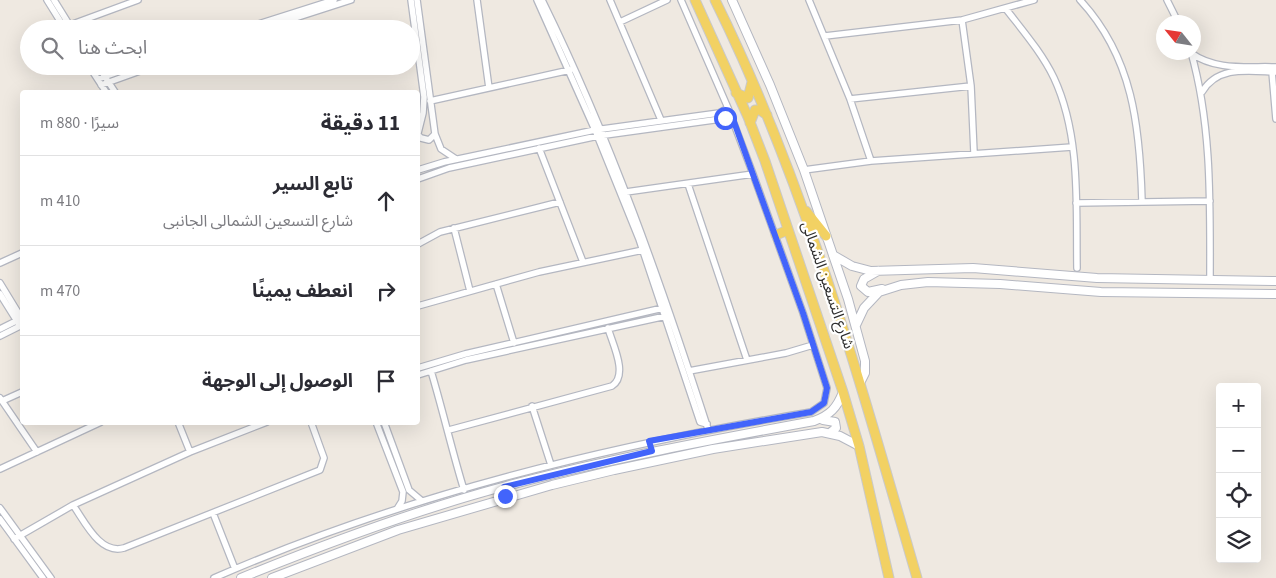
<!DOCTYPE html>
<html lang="ar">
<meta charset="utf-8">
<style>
:root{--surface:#fff;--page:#f2f2f3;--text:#2b2b33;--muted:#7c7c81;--line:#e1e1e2}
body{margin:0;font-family:"Source Sans 3","Noto Sans Arabic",sans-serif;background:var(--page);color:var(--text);direction:rtl}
.controls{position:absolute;right:15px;bottom:15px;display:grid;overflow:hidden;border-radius:5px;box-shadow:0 5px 20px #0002}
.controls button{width:45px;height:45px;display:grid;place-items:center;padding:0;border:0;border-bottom:1px solid var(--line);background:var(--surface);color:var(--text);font:25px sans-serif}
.compass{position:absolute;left:1156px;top:15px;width:45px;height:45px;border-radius:50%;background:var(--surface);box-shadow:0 5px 20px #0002;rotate:300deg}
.stop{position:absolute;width:15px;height:15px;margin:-11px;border:4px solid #4264fb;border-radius:50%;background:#fff}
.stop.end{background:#4264fb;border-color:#fff;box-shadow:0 1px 5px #0008}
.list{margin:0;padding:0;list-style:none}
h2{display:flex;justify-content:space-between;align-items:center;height:65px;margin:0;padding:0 20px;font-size:21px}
h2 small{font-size:16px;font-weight:400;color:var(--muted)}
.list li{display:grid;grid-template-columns:32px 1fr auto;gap:15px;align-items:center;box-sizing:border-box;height:90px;padding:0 20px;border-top:1px solid var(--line)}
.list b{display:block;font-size:19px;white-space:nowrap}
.list p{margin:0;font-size:16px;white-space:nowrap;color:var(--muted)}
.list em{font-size:16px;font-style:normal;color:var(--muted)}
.icon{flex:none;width:28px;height:28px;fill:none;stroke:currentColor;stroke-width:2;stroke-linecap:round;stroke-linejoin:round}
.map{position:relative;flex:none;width:1276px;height:578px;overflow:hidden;direction:ltr}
.search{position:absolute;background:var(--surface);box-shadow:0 5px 20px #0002;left:20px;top:20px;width:400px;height:55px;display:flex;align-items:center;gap:12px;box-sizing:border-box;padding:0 18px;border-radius:28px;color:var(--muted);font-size:19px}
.panel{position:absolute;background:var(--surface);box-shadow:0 5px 20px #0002;left:20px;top:90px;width:400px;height:335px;border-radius:5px;direction:rtl}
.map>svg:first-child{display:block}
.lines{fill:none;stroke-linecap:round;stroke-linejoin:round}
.street-casing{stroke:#b4b7c1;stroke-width:8}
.secondary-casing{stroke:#b4b7c1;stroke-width:10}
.primary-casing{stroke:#c9c9c9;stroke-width:11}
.street{stroke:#fff;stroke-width:5.5}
.secondary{stroke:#fff;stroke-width:8}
.primary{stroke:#f2d163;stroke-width:9}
.route{stroke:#4264fb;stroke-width:6}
.labels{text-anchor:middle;stroke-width:4.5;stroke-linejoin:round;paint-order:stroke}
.street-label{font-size:15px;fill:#2e2e2e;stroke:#fff}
</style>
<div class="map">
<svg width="1276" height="578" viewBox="0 0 1276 578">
<rect width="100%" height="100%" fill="#efe9e1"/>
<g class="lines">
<defs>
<path id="street" d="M47,0l18,29
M54,0l18,29
M411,0l13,97 -1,16 -5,20
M417,0l18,134 6,15 15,10
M477,0l12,88
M537,0l58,130 44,109 61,183 7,2
M542,0c68,138 119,283 166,429
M610,0l51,120
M809,0l41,99 21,62
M1080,0c53,57 60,127 62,202
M1167,0l11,22
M1006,9c17,22 36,44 48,69 27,58 22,128 23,190
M962,20l9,66 3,67
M620,22l47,-22
M70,25l68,-25
M243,29l91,-29
M261,29l90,-29
M825,36l137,-16 72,-20
M1191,52c21,74 19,152 19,227
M1191,53c25,18 56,13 85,14
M89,66l17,26
M98,66l17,26
M1272,72l4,47
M98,79l37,-13
M101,85l53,-19
M1202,92c16,-27 47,-21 74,-20
M850,99l121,-13
M430,101l140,-31
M418,135l3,3 8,2 6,-6
M539,148l44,114
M418,170l26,-8 151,-32 124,-17 9,-5
M804,170l67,-9 201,-14
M418,179l31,-11 149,-32 123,-17h12
M688,184l59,176
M626,192l127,-18
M1076,203l134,-2
M454,228l16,63
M418,244l22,-12 120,-30
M0,263l22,-10
M0,283l22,36
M496,284l18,59
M0,294l20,32
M418,306l121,-34 104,-22
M0,329l18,-9
M0,336l22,-11
M418,368l47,-14 198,-46
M431,371c12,40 21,80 33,119
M689,371l97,-18 27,-8
M418,375l48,-15 200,-44
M0,398l37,54
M2,401l20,-9
M532,406l19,59
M178,422l12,30
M376,422l27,70 -1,9 -5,8
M384,422l25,68 13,11
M449,430l163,-44c17,-11 0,-43 -4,-58
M0,469l101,-47
M73,505c12,17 27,50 51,43l196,-78 4,-12 -13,-36
M0,508l51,70
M213,513l22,56
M0,519l43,59
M14,539l59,-34 117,-53 77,-30
M214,578c190,-83 393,-132 597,-166l13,-9 3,-15 -24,-75 -50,-139 -25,-66 -47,-108"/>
<path id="secondary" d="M732,0l38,85 34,85 44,129 17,62v12l-5,10
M833,255l19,11 19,5 102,-3 124,10 179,3
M878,271l-14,8 -3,7 7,6 14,-3
M856,325l8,-17 15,-16 22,-7 27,-3 72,2 101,8 175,2
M823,420l12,2 1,6 -5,4
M241,578c86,-35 175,-68 265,-92 102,-27 205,-46 308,-65 16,-6 23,-13 29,-29
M272,578l126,-48 154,-45 62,-15 99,-21 109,-17 18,4 19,10"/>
<path id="primary" d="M695,0l53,117 17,44 78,231 16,54 30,132
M715,0c91,184 145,382 202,578
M736,93l12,5 4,-16
M750,123l5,-13h5l7,5
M806,211l20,25
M776,235l12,-5"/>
</defs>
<!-- street casing -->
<use href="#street" class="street-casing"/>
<!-- secondary casing -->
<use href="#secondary" class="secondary-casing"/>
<!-- primary casing -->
<use href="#primary" class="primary-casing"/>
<!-- street -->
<use href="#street" class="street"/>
<!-- secondary -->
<use href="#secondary" class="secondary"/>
<!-- primary -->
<use href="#primary" class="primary"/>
</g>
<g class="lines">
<!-- route -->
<path class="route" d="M505,496l-2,-4 1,-5 148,-36 -3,-10 162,-29 13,-9 3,-15 -24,-75 -70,-194 -8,-1"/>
</g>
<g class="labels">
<!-- street labels -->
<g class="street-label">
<text transform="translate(828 285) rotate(71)" y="5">شارع التسعين الشمالى</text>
</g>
</g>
</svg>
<div class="controls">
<button>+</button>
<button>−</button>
<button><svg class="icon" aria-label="locate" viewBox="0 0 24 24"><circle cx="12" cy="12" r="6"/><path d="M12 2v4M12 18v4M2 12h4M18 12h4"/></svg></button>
<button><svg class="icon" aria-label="layers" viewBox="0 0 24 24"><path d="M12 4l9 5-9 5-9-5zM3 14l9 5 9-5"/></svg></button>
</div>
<svg class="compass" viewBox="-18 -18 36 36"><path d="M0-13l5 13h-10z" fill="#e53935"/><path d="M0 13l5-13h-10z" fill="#7c7c81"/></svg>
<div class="stop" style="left:725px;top:118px"></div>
<div class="stop end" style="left:505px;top:496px"></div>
<div class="search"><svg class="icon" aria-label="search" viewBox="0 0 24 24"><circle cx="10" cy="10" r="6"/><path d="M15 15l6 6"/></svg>ابحث هنا</div>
<section class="panel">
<h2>11 دقيقة<small>سيرًا · 880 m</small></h2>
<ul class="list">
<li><svg class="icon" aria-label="ahead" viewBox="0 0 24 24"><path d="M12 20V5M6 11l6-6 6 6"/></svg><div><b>تابع السير</b><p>شارع التسعين الشمالى الجانبى</p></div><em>410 m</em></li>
<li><svg class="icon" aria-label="right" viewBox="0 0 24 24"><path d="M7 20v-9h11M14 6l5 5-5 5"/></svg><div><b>انعطف يمينًا</b></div><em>470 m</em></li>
<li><svg class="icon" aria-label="arrive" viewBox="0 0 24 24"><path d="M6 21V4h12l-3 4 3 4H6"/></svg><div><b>الوصول إلى الوجهة</b></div></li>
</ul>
</section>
</div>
